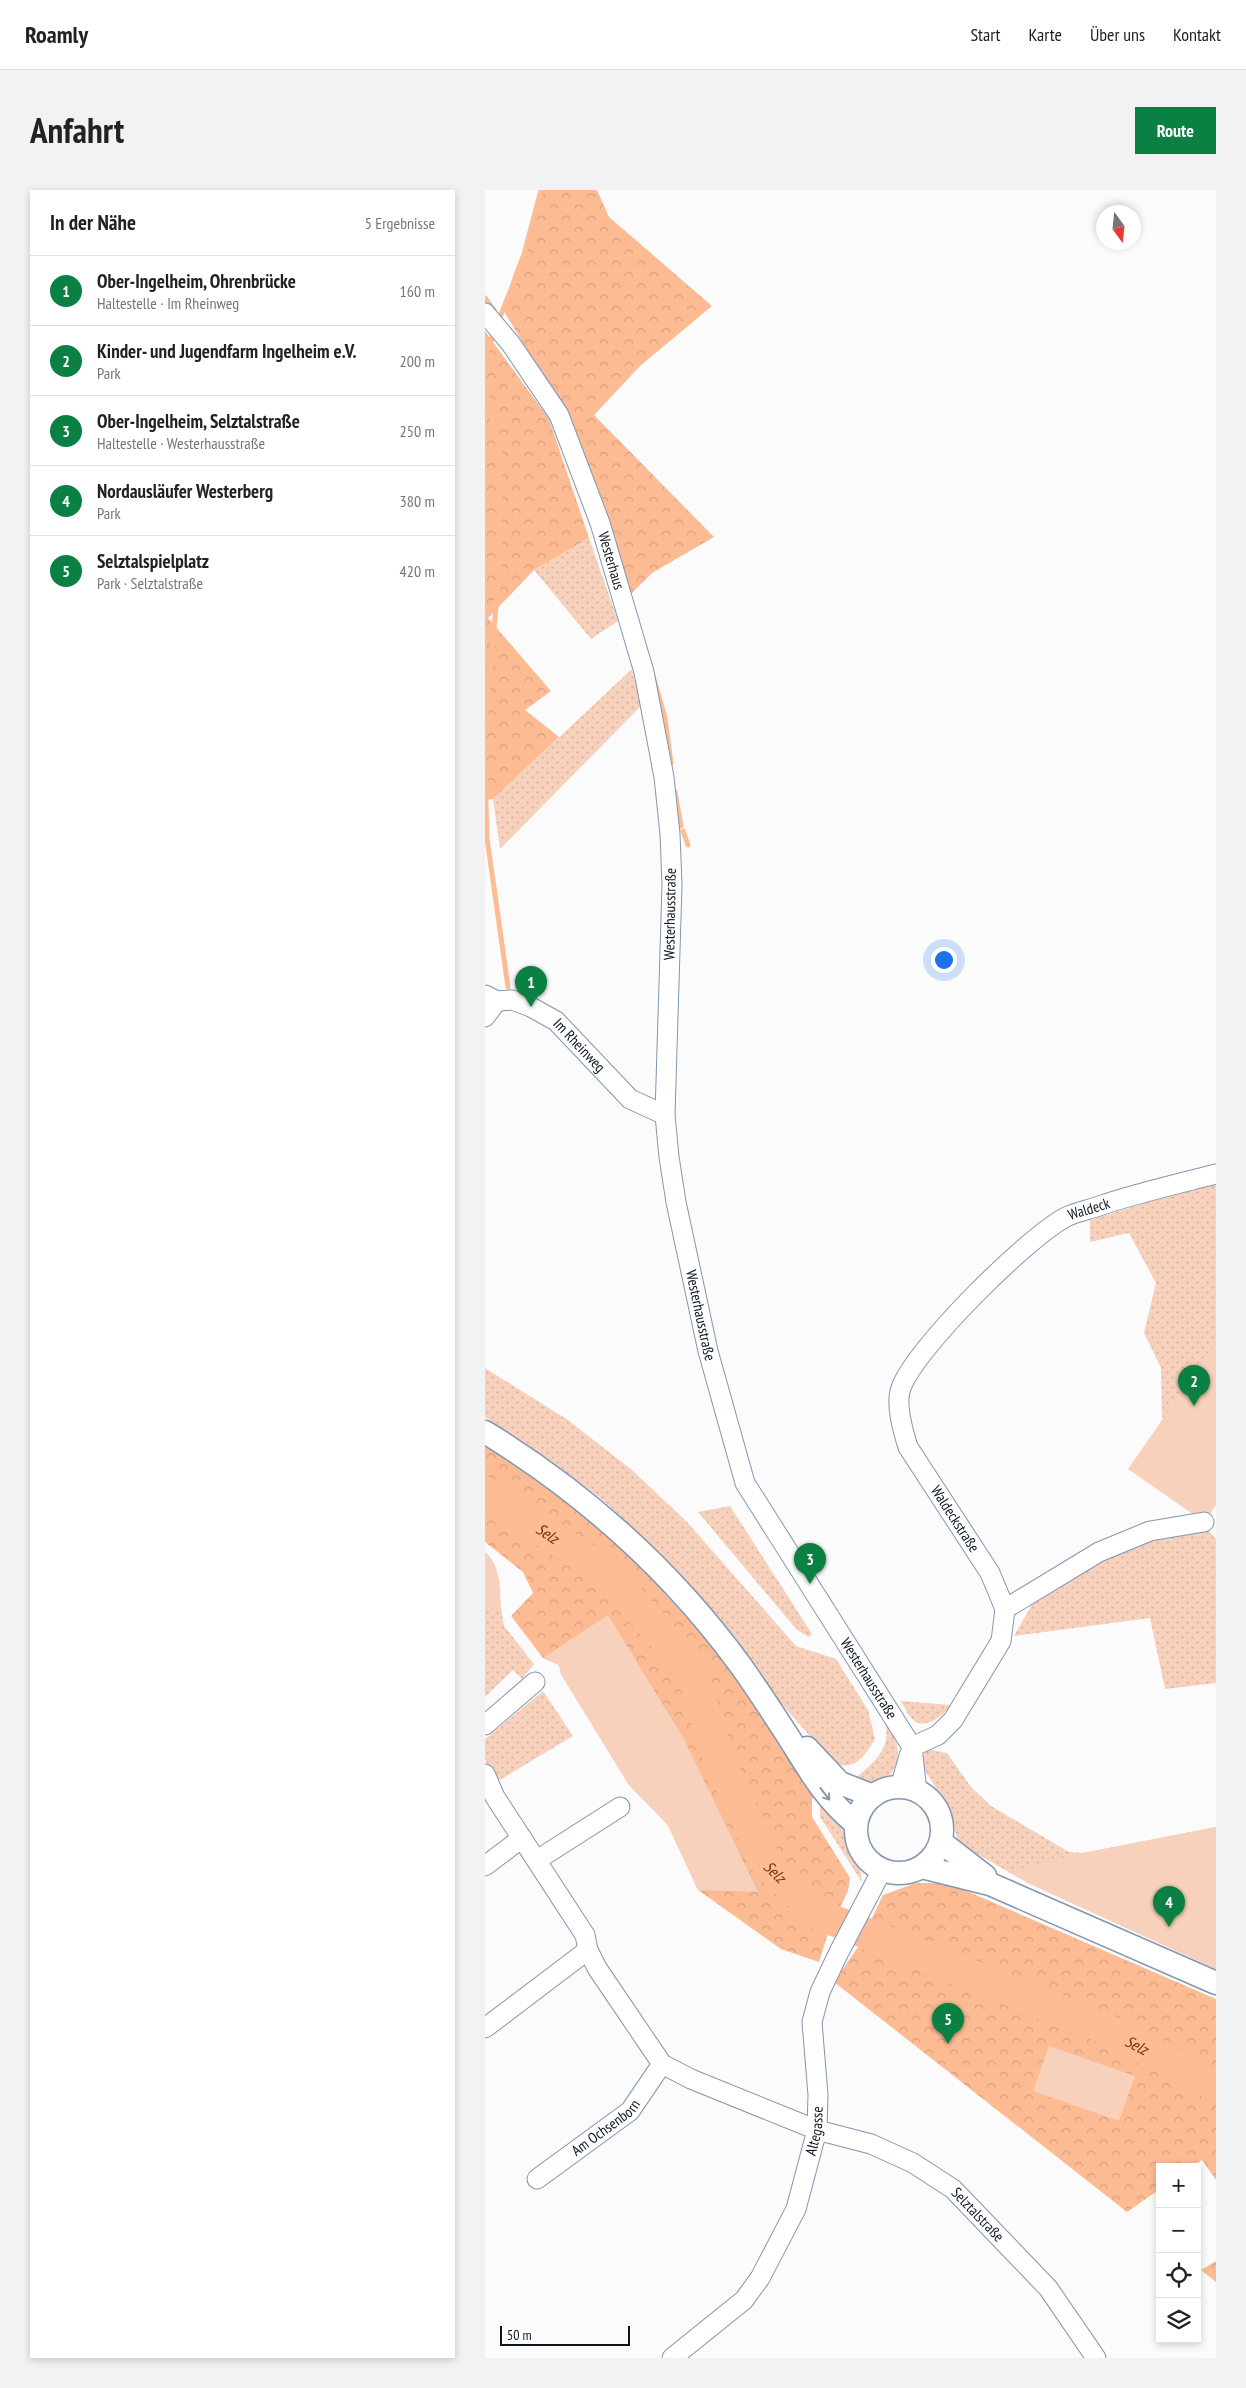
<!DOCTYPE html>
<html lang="de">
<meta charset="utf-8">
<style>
:root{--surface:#fff;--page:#f2f2f2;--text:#222;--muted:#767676;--line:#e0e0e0;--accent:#0b8043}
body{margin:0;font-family:"PT Sans Narrow",sans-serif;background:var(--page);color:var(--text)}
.controls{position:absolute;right:15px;bottom:15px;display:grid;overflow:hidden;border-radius:0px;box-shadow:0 2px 8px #0003}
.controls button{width:45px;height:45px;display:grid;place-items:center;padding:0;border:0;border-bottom:1px solid var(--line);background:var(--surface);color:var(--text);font:25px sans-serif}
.compass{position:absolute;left:611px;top:15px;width:45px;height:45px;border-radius:50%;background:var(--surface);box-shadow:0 2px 8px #0003;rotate:165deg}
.scale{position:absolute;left:15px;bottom:12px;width:130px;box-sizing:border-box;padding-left:5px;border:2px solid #0d151f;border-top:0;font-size:14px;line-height:18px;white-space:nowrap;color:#0d151f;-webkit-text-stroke:4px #fff;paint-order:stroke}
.you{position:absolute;left:458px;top:769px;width:18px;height:18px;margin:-12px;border:4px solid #fff;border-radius:50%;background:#1a73e8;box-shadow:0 0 0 8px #1a73e833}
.badge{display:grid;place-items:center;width:32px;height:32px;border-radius:50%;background:var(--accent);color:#fff;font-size:16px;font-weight:700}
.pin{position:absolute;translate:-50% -41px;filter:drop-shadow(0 1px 2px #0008)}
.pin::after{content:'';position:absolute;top:26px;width:18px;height:15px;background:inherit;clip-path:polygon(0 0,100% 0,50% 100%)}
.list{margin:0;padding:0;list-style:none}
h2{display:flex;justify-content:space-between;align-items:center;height:65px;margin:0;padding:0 20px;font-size:21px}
h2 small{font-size:16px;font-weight:400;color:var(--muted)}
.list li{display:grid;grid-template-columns:32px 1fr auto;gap:15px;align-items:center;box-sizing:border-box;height:70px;padding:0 20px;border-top:1px solid var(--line)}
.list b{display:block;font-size:19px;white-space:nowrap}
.list p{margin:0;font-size:16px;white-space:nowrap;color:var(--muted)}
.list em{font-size:16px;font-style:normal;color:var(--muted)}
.icon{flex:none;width:28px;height:28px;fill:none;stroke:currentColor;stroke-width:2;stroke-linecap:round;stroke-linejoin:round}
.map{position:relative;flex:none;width:731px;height:2168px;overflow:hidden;border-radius:0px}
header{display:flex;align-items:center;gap:30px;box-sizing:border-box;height:70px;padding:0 25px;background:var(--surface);border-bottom:1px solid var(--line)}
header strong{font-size:24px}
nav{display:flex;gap:28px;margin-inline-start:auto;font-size:18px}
.intro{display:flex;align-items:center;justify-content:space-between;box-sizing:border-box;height:120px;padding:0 30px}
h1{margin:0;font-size:35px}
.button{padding:12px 22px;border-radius:0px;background:var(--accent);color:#fff;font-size:18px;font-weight:700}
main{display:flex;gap:30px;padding:0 30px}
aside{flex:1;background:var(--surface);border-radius:0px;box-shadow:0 2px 8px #0003}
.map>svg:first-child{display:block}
.grass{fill:url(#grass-dots)}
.forest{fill:url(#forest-crowns)}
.park{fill:#f7d1bb}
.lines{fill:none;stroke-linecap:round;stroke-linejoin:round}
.stream{stroke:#fdbc94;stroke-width:5}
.river{stroke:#fdbc94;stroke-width:31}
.minor-casing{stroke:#8096b2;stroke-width:21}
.major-casing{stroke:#8096b2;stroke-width:25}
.minor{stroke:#fff;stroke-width:19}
.major{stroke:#fff;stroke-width:22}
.oneway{stroke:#92969a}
.labels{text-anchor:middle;stroke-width:4;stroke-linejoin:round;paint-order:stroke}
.street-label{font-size:15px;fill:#0d151f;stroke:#fff}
.water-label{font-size:16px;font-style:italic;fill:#693510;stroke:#fff}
</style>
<header>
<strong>Roamly</strong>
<nav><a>Start</a><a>Karte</a><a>Über uns</a><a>Kontakt</a></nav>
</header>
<div class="intro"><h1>Anfahrt</h1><a class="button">Route</a></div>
<main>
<aside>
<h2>In der Nähe<small>5 Ergebnisse</small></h2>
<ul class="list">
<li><span class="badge">1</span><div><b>Ober-Ingelheim, Ohrenbrücke</b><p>Haltestelle · Im Rheinweg</p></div><em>160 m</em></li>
<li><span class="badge">2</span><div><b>Kinder- und Jugendfarm Ingelheim e.V.</b><p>Park</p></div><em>200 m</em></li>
<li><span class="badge">3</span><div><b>Ober-Ingelheim, Selztalstraße</b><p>Haltestelle · Westerhausstraße</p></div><em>250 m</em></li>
<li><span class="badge">4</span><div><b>Nordausläufer Westerberg</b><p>Park</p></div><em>380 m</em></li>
<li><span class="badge">5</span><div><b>Selztalspielplatz</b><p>Park · Selztalstraße</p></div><em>420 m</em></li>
</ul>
</aside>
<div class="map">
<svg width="731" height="2168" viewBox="0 0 731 2168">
<defs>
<pattern id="grass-dots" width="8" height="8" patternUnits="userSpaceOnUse" patternTransform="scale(1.25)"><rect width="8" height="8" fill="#f7d1bb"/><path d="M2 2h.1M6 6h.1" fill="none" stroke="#d3b3a0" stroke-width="1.8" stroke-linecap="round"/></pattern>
<pattern id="forest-crowns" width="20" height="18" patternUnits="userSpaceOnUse" patternTransform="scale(1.25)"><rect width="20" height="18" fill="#fcbb93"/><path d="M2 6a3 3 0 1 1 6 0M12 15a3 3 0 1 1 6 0" fill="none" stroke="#d7a07e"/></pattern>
</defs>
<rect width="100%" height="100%" fill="#fbfbfb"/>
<!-- grass -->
<path class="grass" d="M104,348l29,83 -27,18 -57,-69z
M147,479l9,37 -141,143 -7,-50z
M731,991v306l-12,-31 -42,-39 -1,-49 -17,-35 12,-50 -27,-50 -39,9v-22z
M0,1178l83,52 64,50 55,52 109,124 40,13 32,51 7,29c-10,17 -22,35 -43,22l-53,-60 -70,-90 -50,-58 -56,-53 -63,-46 -55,-37z
M245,1316l82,128 -3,3 -12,-7 -99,-118z
M719,1336l12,13v144l-51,6 -15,-71 -136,18 25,-44 64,-36 50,-19z
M0,1418h16l3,18 30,38 -12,15 -9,-9 -28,27z
M58,1501l30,45 -75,45 -13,-21v-21z
M416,1511l50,4c-8,11 -27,27 -40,13 -4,-5 -7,-12 -10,-17z
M400,1532c4,5 8,11 10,16 11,32 -12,52 -42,42 19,-16 39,-30 32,-58z
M441,1559l21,4 24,34 20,19 78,46 14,1 133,-26v142l-186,-85 -72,-41 -7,-31 -30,-48z
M340,1613l16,21 10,30 9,13 2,15 -42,-65v-10z"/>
<!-- forest -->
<path class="forest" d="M55,0h57l12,27 103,89 -72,60 -46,49 120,122 -62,36 -24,24 -57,-176 -68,-111 11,-37 21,-52z
M0,141l64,88 40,119 -55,32 -46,48 63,73 -26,19 34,27 -66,62 -8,1z
M0,1255l29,16 106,83 96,106 103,144 -7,5v18l38,61 -2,13 -20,42 -9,29 -38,-13 -83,-59 -30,-65 -39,-40 -68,-111 -2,-9 -16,-7 -32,-42 22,-23 -10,-21 -38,-30z
M431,1693h23l23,6 254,110v181l-14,-20 -10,7h-32v22l-33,23 -293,-230 24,-35 25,-52z
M731,2071v21l-15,-12z"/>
<!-- park -->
<path class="park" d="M731,1152v163l-12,17 -76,-53z
M0,1362c16,13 15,37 16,56h-16z
M123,1425l76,124 74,153 -60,-2 -30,-65 -39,-40 -68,-111 -2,-9 -16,-7z
M731,1637v142l-186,-85 -22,-12 75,-19z
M564,1856l86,30 -16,45 -86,-30z"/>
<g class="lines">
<!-- stream -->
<path class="stream" d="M0,108l9,12
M13,132l24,-60 19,-72
M0,167l10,-27
M0,197l15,67 -1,123 -14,142
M168,486l12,42 6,45
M0,574l2,74 21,149
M190,602l6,34
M198,641l5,14"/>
<!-- river -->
<path class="river" id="s1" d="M0,1302l120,79 86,97 27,89 49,107 53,51 286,114 110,57"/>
<defs>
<g id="minor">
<path id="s2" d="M0,123l26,31 48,71 41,108 44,149 20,105 6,57 2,51 -7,230 4,42 7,45 32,149 37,132 167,264 5,44"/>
<path id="s3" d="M0,805l12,6 15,-1 19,7 25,14 74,78 35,16"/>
<path d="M0,827l12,-16"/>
<path d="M520,1419l94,-57 51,-21 54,-9"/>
<path d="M0,1535l50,-43"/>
<path id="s4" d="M427,1557l26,-12 15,-15 48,-79 4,-32 -15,-36 -82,-126c-5,-16 -13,-43 -7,-59 14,-40 127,-151 165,-171 10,-5 22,-7 33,-11 38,-13 78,-22 117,-32"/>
<path id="s5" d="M0,1584l10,23 90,138 3,15 9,18 65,96 29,15 126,51 54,14 42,19 40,26 95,99 48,70"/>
<path d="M415,1597l10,-34"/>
<path d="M52,1670l83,-53"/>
<path d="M0,1676l37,-28"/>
<path d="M0,1838l103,-78"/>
<path id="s6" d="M52,1989l93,-68 32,-47"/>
<path id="s7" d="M187,2168l72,-58 16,-22 36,-69 21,-79 1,-35 -6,-73 8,-30 19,-40 43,-82"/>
</g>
<path id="major" d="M0,1242c101,62 186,138 256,234 17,24 34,50 50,75 19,31 36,60 65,83
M322,1558l33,35 33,13
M371 1640a43 43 0 1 1 86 0a43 43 0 1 1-86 0Z
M456,1652l44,34
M437,1677l68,17 226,99"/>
</defs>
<!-- minor casing -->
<use href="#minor" class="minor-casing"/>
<!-- major casing -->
<use href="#major" class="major-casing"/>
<!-- minor -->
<use href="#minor" class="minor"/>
<!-- major -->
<use href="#major" class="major"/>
</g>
<!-- one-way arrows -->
<defs><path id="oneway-shaft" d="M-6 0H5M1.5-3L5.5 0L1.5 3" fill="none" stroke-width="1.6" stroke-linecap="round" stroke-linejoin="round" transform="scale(1.25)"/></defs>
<use class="oneway" href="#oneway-shaft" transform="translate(340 1604) rotate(52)"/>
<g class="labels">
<!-- street labels -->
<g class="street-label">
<text dy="5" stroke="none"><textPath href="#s2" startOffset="281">Westerhaus</textPath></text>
<text transform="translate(185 724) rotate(-89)" y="5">Westerhausstraße</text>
<text dy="5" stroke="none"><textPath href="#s3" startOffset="111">Im Rheinweg</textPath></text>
<text dy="5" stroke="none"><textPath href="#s4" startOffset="688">Waldeck</textPath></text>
<text dy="5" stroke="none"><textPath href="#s2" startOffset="1046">Westerhausstraße</textPath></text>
<text transform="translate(470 1329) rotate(57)" y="5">Waldeckstraße</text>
<text dy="5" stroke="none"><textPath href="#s2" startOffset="1451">Westerhausstraße</textPath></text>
<text dy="5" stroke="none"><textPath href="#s6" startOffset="86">Am Ochsenborn</textPath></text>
<text dy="5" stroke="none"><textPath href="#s7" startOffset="278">Altegasse</textPath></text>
<text dy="5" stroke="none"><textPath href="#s5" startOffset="695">Selztalstraße</textPath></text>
</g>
<!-- water labels -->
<g class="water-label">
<text dy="6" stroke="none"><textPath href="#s1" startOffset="75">Selz</textPath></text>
<text dy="6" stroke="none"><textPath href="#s1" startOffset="495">Selz</textPath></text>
<text dy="6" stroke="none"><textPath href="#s1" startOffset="900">Selz</textPath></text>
</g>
</g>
</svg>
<div class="controls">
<button>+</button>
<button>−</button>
<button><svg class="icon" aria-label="locate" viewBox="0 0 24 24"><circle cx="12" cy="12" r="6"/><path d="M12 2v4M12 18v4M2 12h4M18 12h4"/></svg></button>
<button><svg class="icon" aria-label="layers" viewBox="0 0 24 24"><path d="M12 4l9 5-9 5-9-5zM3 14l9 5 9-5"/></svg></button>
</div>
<svg class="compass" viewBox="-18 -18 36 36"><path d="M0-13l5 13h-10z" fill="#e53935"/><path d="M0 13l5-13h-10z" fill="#767676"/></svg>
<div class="scale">50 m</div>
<div class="you"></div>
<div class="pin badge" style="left:46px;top:817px">1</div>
<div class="pin badge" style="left:709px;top:1216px">2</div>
<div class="pin badge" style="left:325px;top:1394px">3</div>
<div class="pin badge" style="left:684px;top:1737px">4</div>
<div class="pin badge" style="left:463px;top:1854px">5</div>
</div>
</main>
